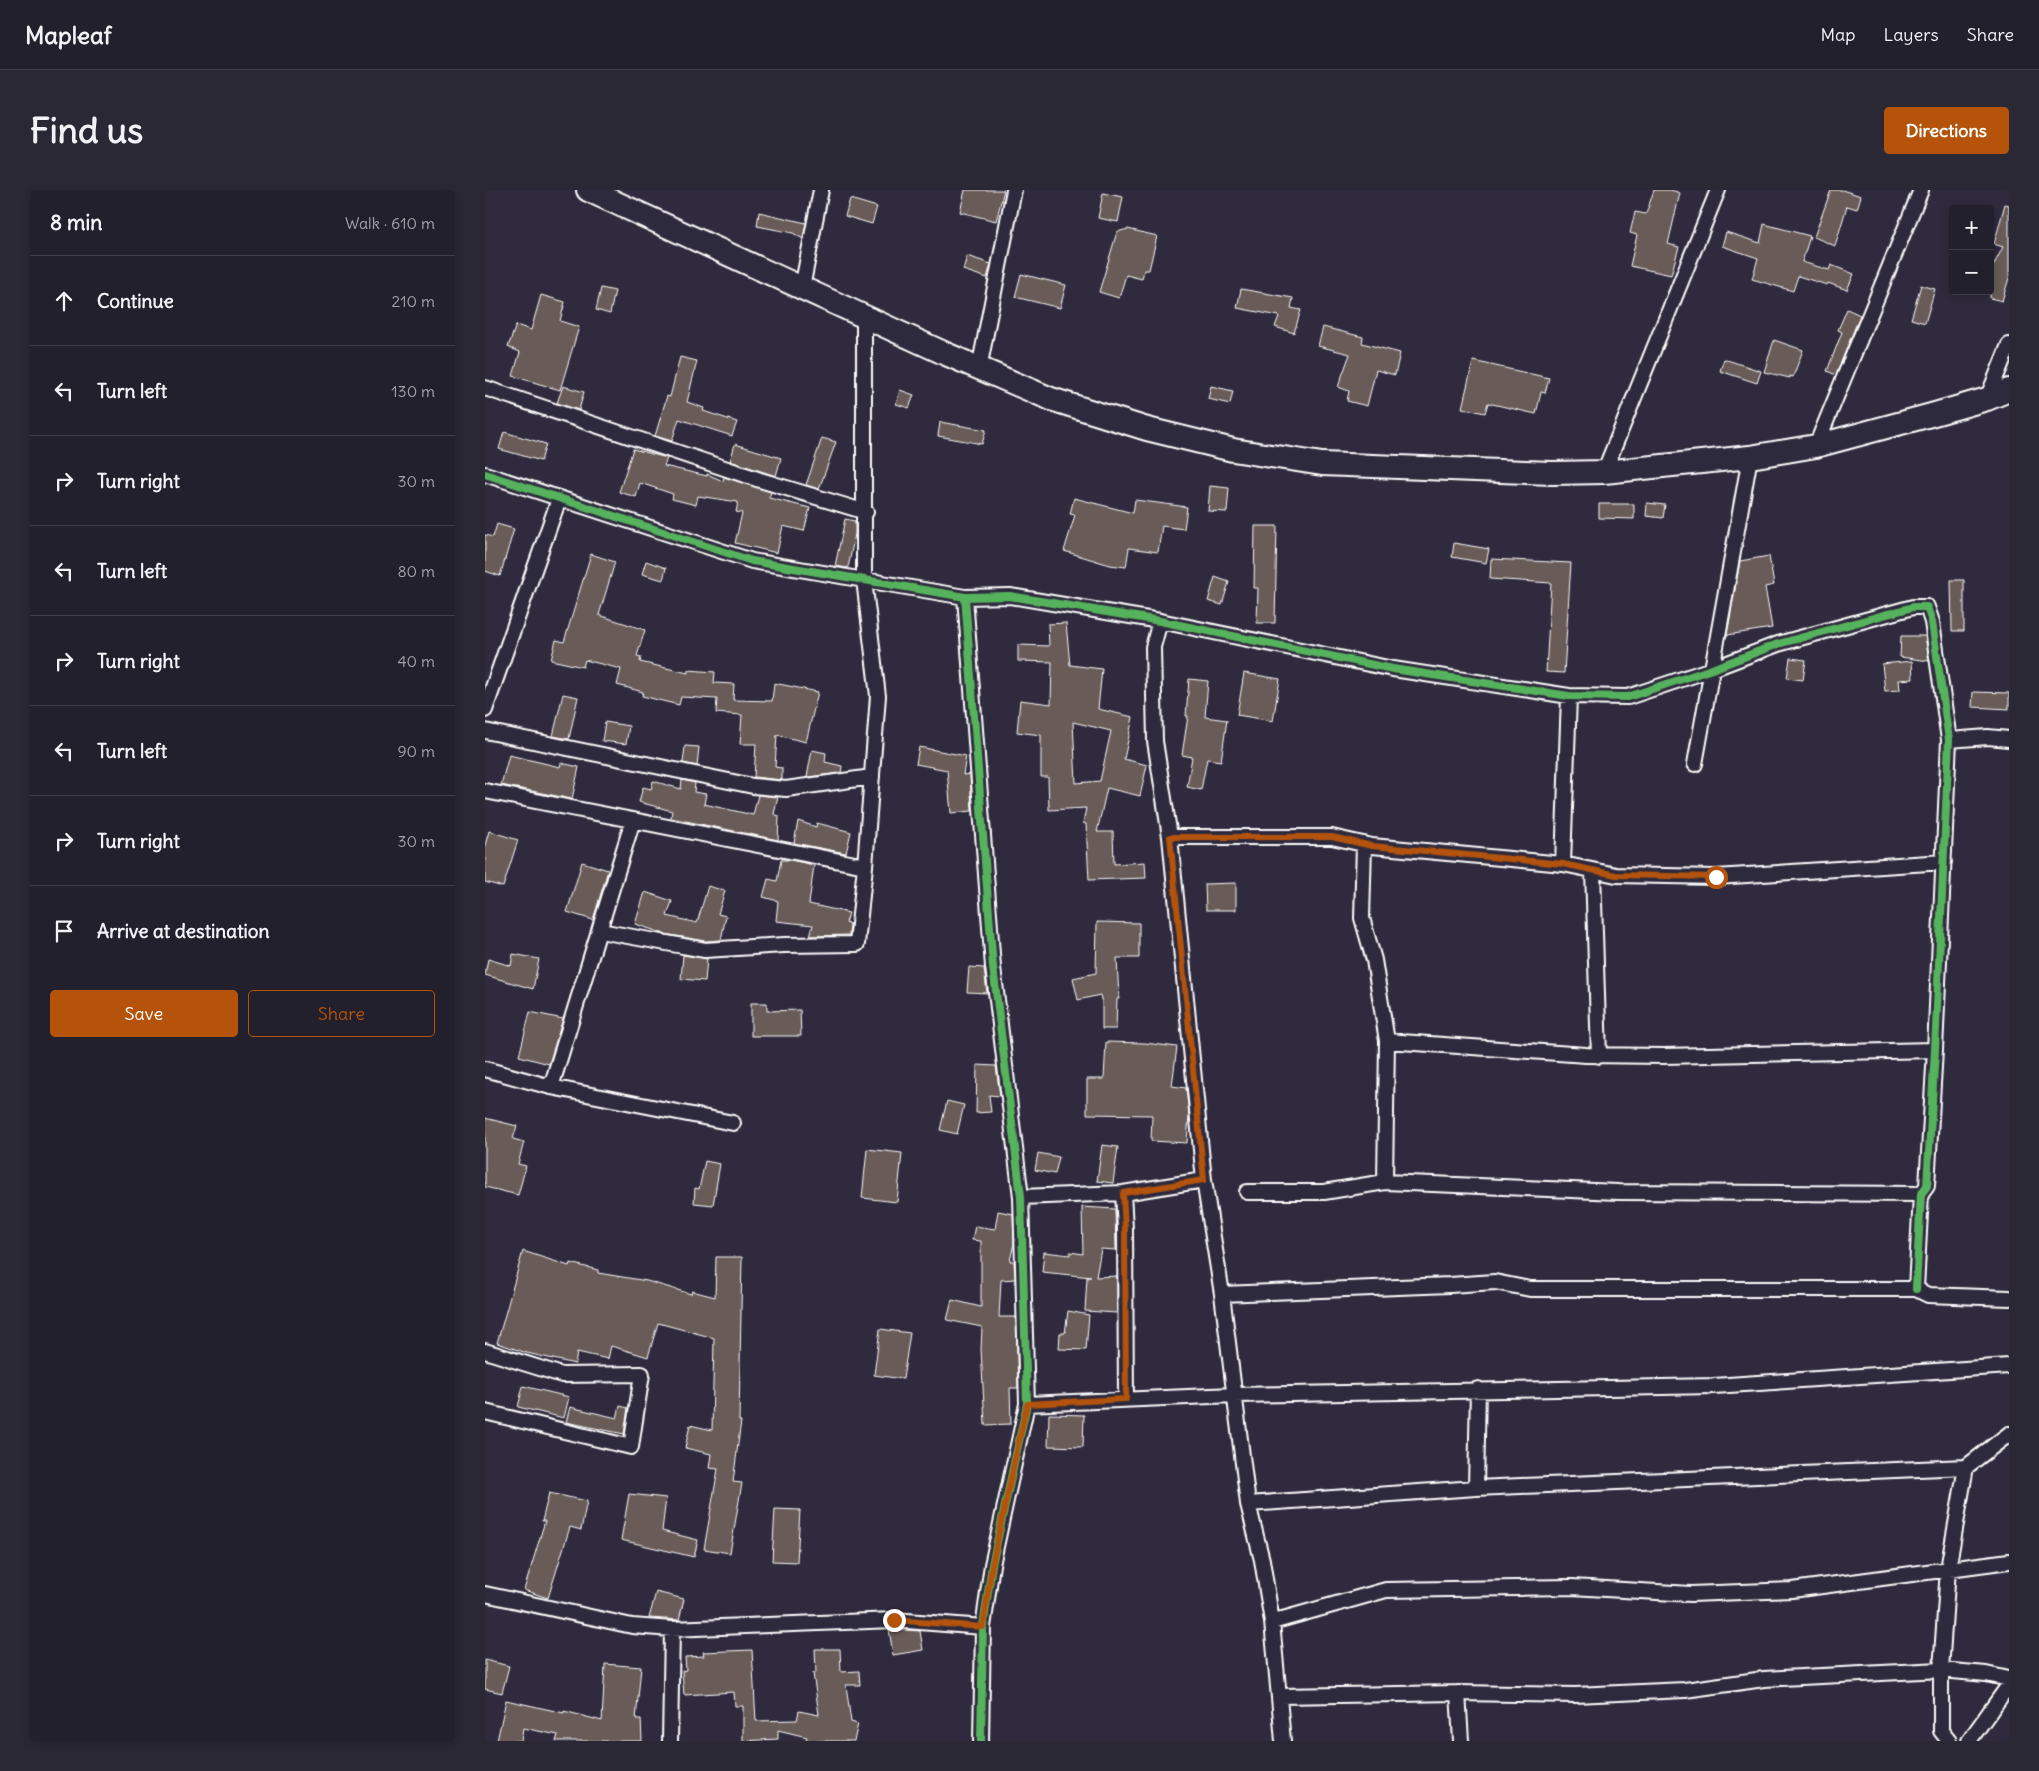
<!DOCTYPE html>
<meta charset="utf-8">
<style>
:root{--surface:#23202e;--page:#2b2836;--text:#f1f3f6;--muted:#a3a3aa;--line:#403e4a;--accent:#b45309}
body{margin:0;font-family:Delius,sans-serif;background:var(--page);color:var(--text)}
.controls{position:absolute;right:15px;top:15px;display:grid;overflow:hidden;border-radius:5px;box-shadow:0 2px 8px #0003}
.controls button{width:45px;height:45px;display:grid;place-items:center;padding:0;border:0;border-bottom:1px solid var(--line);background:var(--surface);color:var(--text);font:25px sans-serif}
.stop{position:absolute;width:15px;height:15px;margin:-11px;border:4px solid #b45309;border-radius:50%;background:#fff}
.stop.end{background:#b45309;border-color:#fff;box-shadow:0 1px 5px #0008}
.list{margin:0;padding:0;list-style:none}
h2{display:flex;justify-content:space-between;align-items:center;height:65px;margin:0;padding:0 20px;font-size:21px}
h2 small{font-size:16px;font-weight:400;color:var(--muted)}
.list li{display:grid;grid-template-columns:32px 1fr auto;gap:15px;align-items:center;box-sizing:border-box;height:90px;padding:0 20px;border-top:1px solid var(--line)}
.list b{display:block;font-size:19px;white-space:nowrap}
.list em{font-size:16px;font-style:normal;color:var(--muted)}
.actions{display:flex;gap:10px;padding:15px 20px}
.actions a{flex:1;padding:11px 0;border:1px solid var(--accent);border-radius:5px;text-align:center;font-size:18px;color:var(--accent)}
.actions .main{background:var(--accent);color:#fff}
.icon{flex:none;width:28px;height:28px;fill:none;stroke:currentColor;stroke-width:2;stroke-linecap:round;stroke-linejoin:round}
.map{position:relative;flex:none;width:1524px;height:1551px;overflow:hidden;border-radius:5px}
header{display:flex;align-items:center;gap:30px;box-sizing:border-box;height:70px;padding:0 25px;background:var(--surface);border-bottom:1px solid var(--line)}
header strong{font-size:24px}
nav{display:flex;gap:28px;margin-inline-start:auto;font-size:18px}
.intro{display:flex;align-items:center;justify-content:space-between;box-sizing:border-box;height:120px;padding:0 30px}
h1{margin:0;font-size:35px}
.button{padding:12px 22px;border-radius:5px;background:var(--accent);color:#fff;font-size:18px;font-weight:700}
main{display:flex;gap:30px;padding:0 30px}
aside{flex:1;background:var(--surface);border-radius:5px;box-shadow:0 2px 8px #0003}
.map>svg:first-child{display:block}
.building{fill:#695c58;stroke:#fff;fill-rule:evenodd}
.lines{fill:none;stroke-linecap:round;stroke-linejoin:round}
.street-casing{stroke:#fff;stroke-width:18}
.primary-casing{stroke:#fff;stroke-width:26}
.street{stroke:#2f2a3d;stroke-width:14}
.primary{stroke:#2f2a3d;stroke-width:22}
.cycleway-casing{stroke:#2f2a3d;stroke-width:11}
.cycleway{stroke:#56b35d;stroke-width:8}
.route{stroke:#b45309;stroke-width:6}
</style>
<header>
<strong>Mapleaf</strong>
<nav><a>Map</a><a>Layers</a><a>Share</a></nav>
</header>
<div class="intro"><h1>Find us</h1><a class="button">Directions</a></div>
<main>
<aside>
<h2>8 min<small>Walk · 610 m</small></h2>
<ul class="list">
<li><svg class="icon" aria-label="ahead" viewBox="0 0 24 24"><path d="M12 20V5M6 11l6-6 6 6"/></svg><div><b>Continue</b></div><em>210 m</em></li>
<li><svg class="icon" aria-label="left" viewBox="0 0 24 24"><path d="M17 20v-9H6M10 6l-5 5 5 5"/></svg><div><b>Turn left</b></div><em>130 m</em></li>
<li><svg class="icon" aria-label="right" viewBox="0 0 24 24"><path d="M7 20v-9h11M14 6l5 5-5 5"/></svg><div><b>Turn right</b></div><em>30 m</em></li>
<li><svg class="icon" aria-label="left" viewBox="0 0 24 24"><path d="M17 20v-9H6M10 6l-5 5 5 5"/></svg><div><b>Turn left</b></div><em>80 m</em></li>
<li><svg class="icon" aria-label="right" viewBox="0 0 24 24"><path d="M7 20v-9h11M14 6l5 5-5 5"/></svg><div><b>Turn right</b></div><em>40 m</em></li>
<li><svg class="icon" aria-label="left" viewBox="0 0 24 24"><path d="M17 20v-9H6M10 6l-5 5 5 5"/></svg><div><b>Turn left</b></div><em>90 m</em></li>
<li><svg class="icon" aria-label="right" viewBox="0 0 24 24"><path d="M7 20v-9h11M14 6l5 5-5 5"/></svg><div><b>Turn right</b></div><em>30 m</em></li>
<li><svg class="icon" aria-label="arrive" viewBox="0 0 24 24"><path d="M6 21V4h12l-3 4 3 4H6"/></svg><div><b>Arrive at destination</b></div></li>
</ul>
<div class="actions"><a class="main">Save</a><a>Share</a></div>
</aside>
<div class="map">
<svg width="1524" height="1551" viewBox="0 0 1524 1551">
<rect width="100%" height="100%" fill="#2f2a3d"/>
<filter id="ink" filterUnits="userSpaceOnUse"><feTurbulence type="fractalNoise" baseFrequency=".02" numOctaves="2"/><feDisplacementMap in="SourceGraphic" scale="10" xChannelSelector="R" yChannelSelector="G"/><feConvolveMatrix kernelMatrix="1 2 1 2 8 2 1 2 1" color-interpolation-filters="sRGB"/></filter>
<g filter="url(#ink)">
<!-- building -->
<path class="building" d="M480,0h39l-8,31 -36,-9z
M1169,0h17l9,3 -12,51 11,3 -8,28 -41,-9 7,-31 -7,-2 5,-21 11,2z
M1346,0h11l19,6 -4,13 -10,-3 -12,40 -21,-9z
M618,3l20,4 -5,25 -20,-4z
M365,9l27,8 -5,17 -27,-8z
M1520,14l4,1v73l-7,23 -12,-3v-26l13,-25 -9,-3z
M274,22l47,11 -3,16 -10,-6 -36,-7z
M1279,34l46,12 -8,26 27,8 2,-5 23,9 -7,16 -19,-7 -1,2 -29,-9 -5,15 -41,-12 6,-21 -36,-12 4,-14 34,11z
M643,39l29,7 -8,34h-5l-2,9 -16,-4 -7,23 -20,-6 18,-60z
M482,66l24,8 -4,14 -24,-8z
M536,84l45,11 -6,23 -45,-11z
M1436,95l14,4 -10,34 -14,-4z
M116,98l14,3 -5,23 -14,-4z
M756,99l52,9 -2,10 10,2 -7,23 -19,-6 4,-11 -42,-8z
M56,105l24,7 -5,19 19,6 -19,63 -47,-14 7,-24 -12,-5 8,-22 15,5z
M1362,119l13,6 -24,60 -9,-4 15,-39 -4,-2z
M838,137l40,10 -1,6 38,10 -5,22 -19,-5 -9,36 -20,-5 2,-10 -11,-4 12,-33 -32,-8z
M1289,150l29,10 -10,27 -3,-1v2l-26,-6z
M195,167l17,4 -10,41 17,6 -1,3 34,11 -5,14 -53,-17 -7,22 -17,-5 12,-40 3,1z
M1239,169l37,12 -4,12 -37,-12z
M988,171l76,17 -4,15 -4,-1 -5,22 -48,-11 -3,10 -23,-5z
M78,196l21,6 -5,18 -22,-7z
M726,196l22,5 -3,13 -22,-5z
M415,200l14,5 -5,13 -13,-4z
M455,232l46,8 -4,14 -44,-8z
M19,242l42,12 -5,17 -42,-12z
M337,248l14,4 -17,47 -13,-4z
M250,254l46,14 -5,18 -46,-15z
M148,259l34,9 -3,8 43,10v-2l16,7 1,-4 47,15 -2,6 41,10 -6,23 -21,-5 -6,27 -42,-10 7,-30 -6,-1 2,-10 -40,-6 -2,9 -24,-6 1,-5 -33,-11 -4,14 -17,-5z
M725,296l19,2 -2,24 -19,-1z
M589,308l59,15 2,-13 52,7 -3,22 -22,-3 -4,26 -29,-4 -3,19 -16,-2 -46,-14 11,-36 -5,-1z
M1162,313l18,2 -2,13 -17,-2z
M1114,314h35v15l-35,-1z
M360,329l10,2v13l-7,34 -13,-2z
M12,334l17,5 -14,47 -15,-5v-36l8,2z
M770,336h22l-2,97h-18l1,-35h-4z
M969,353l35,6 -3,14 -34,-6z
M106,364l24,8 -16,53 46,15 -8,26 4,1 -1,5 48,11v-3l27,2 -1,11 20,1 -1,16 39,1 2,-18 44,9 -12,50 -29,-7 -2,32 7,1v12l-28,-3 2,-33h-16l2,-29 -26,-2 1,-14 -36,-2 -2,8 -37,-9 1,-4 -26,-7 4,-16 -36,-9 -2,7 -32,-7 5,-20 8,2z
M1284,366l5,29 -9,2 7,41 -45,7 13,-74z
M1006,369l80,4 -7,110 -18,-1 5,-89 -61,-4z
M161,371l20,7 -3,12 -21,-6z
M730,387l14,5 -7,23 -14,-4z
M1466,390h13v51h-12z
M581,433l4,42 32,4 -4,40 35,8 -9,42 23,6 -7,31 -33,-8 -10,44h16l1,32 31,-2 1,16 -57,2 -3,-56 -3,-1 3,-15 -37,2 -1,-33h-7v-42l-24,-3 3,-32 31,4 1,-42 -34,-1v-16l31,1 -1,-22zM588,532l38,9 -11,50 -24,2z
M1416,446h24l4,25 -29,-4z
M1305,468l16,2 -3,20 -16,-2z
M1427,471l1,18 -14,1 1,10 -15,1 -3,-27z
M759,483l36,6 -7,42 -36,-6z
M704,489l19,2 -3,36 22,3 -6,41 -14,-2 -6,31 -14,-3 5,-30 -10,-2 6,-39h-2z
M1488,502l36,1v16l-37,-2z
M78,504l15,3 -9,42 -16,-3z
M120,532l24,4 -3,18 -24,-3z
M200,556l14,1 -2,19 -14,-3z
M434,557l47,9 -3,19 7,-1 2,37 -21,2 -4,-43 -31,-6z
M327,560l14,3 -1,9 17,4 -1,7 -34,4z
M24,565l51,12 1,-4 18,4 -7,32 -71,-14z
M197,590l13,3 -1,9 12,2 -2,10 49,11 5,-20 20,2 -4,17 5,2 -1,24 -107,-22 1,-7 -33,-9 4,-15 8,2 2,-8 28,8z
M313,631l18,6 1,-4 34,9 -5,21 -52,-10z
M4,641l29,9 -15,47 -18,-5v-37z
M296,670h10l23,5 -5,39 40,9 -3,10 4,1 -1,11 -39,1 3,-11 -37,-4 2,-20 -15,-4 5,-18 9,2z
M97,672l26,8 -15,50 -26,-8z
M751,693v27h-30l-1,-26z
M223,696l17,5 -7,23 8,2 -5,24 -15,1 -41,-7 -30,-10 10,-32 27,9 -5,15 30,7z
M612,732l42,1v35h-22l2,41h-2l-1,30h-14v-29h-1l-1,-5 -22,5 -5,-22 23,-5z
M28,764l26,5 -6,30 -48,-14 3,-16 23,7z
M198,765l24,4 -2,22 -24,-2z
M484,777l15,1 3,25 -20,-1z
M266,813h16v8l33,-1 1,26h-50z
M45,822l33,7 -14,45 -30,-8z
M621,852l39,1 32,4 -5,39 14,2 3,27 -2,28 -36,-2 1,-26 -65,-1v-35h17z
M492,875l19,1 4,30 -11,-1 2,17 -15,1z
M462,911l17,4 -7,29 -17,-4z
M0,928l32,8 -4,13 11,3 -6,22 8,2 -8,29 -33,-8z
M617,955l16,2 -5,36 -16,-2z
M382,959l35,4 -5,49 -35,-4z
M553,963l21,4 -4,17 -20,-4z
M220,971l15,3 -7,41 -19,-2 1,-15 4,1z
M597,1017l33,2 1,41 -15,-1 -5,28 21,-1v37l-32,-2 2,-34h4l-49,-5 2,-20 26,3v-3l13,2z
M513,1021l15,3 1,29 -4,18h4l1,18 -14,1 -2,37h17l2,71h-8l1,36 -26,1 -4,-76 1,-22 -35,-7 5,-20 29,7v-66l-9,-1 3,-14 20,3z
M38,1061l46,15 1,-3 28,7v3l49,8 44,13 1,-3 23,6 1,-40h26l-3,164h2l-8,61 9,1 -12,70 -26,-4 14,-80 -9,-1 2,-14 -26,-6 5,-23 22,5 2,-92 -56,-15 -10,34 -37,-11 -3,13 -31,-7 -2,12 -48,-11 -30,-10z
M583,1121l21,4 -3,35 -27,-1 1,-16h5z
M395,1139l30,4 -7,46 -29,-4z
M38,1196l46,11 -5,21 -46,-11z
M135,1216l8,2 -4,26 -58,-12 4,-15 47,11z
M564,1224l35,1 -1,32 -35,-1z
M64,1303l38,8 -6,29 -11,-3 -22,71 -24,-8 21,-69h-3z
M144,1304l37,4 -4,33 36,9 -4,17 -73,-17z
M290,1319l25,1 -3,52 -25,-1z
M171,1402l28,7 -5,21 -30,-2z
M404,1439l31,2 3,19 -30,5z
M330,1459h25l1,23 18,-1 1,14h-14l5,37 7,2 -4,17h-48l1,-4 -29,-7v9l-35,2v-35h-8l-1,-14 -50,3 -2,-24 4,-1 -1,-13 19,-1 -1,-4 49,-2 4,71 41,-1 2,-9 20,4 -6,-42h3z
M0,1470l24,6 -7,27 -17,-4z
M120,1474l36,3 -5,52h5l1,22h-86l2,-6 -35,-7 -2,13h-24l9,-41 58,13v-2l38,10z"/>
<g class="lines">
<defs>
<path id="street" d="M317,98l19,-98
M494,179l35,-179
M0,198l275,92 106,32
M1502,209l22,-54
M1331,256l105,-256
M1119,282l114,-282
M0,284l267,87 213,36 45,-1 150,25 233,48 176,27 59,1 84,-28 66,-25 135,-37h14l5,15 17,118 -14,310 -8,136 -6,8 -5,95
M480,407l28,370 28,230 6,207 -35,161 -9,62 -2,114
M675,431l-7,26 2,94 15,96 34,343 18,114 26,210 14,56 10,62 11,119
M0,520l74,-211
M0,541l268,55 33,3 86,-12
M1464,550l39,-3 21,2
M1210,574l55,-307
M0,601l380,75
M685,647h162l40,9 191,18 53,11 100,2 228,-15
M879,654l-2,74 12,42 13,81 -2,141
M1078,674l6,-168
M1108,681l6,185
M115,741l105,19 79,-5 73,-1 8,-78 13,-170 -14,-116v-264
M902,851l199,14 77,1 272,-6
M0,879l66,18 182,36
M66,897l82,-267
M762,1002h77l61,-10 233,10 303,2
M638,1003l2,36 1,170
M536,1007l102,-4 81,-13
M737,1104l228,-9 45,-3 35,7h386l12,6 81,3
M0,1161l77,24 80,-1 -11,73 -146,-35
M542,1214l207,-9 480,-9 295,-20
M991,1298l2,-99
M763,1314l228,-16 490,-21 43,-33
M0,1404l147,32 40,3 222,-9 89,7
M787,1432l114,-32 186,-3 119,7 101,-4 217,-29
M973,1503l3,48
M795,1506l178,-3 117,2 110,-5 79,-11 177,-9 45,4 23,5
M185,1551l2,-112
M1464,1551l-8,-10v-61l7,-101 18,-102
M1484,1551l40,-56"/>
<path id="primary" d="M103,0l358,164 105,45 96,30 86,21 89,14 230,9 52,-1 146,-15 66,-11 115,-31 56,-16 22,-9"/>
</defs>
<!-- street casing -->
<use href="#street" class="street-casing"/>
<!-- primary casing -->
<use href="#primary" class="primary-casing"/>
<!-- street -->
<use href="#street" class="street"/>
<!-- primary -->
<use href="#primary" class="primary"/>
<defs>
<path id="cycleway" d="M0,284l267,87 213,36 45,-1 150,25 233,48 176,27 59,1 84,-28 66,-25 135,-37h14l5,15 17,118 -14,310 -8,136 -6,8 -5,95
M480,407l28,370 28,230 6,207 -35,161 -9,62 -2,114"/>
</defs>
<!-- cycleway casing -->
<use href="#cycleway" class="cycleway-casing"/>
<!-- cycleway -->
<use href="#cycleway" class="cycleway"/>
</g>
</g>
<g class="lines" filter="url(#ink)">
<!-- route -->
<path class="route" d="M409,1430l89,7 9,-62 35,-161 99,-5 -1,-170 -2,-36 81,-13 -34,-343h162l40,9 191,18 53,11 100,2"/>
</g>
</svg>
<div class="controls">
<button>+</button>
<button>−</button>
</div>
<div class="stop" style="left:1231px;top:687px"></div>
<div class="stop end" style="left:409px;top:1430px"></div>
</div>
</main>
